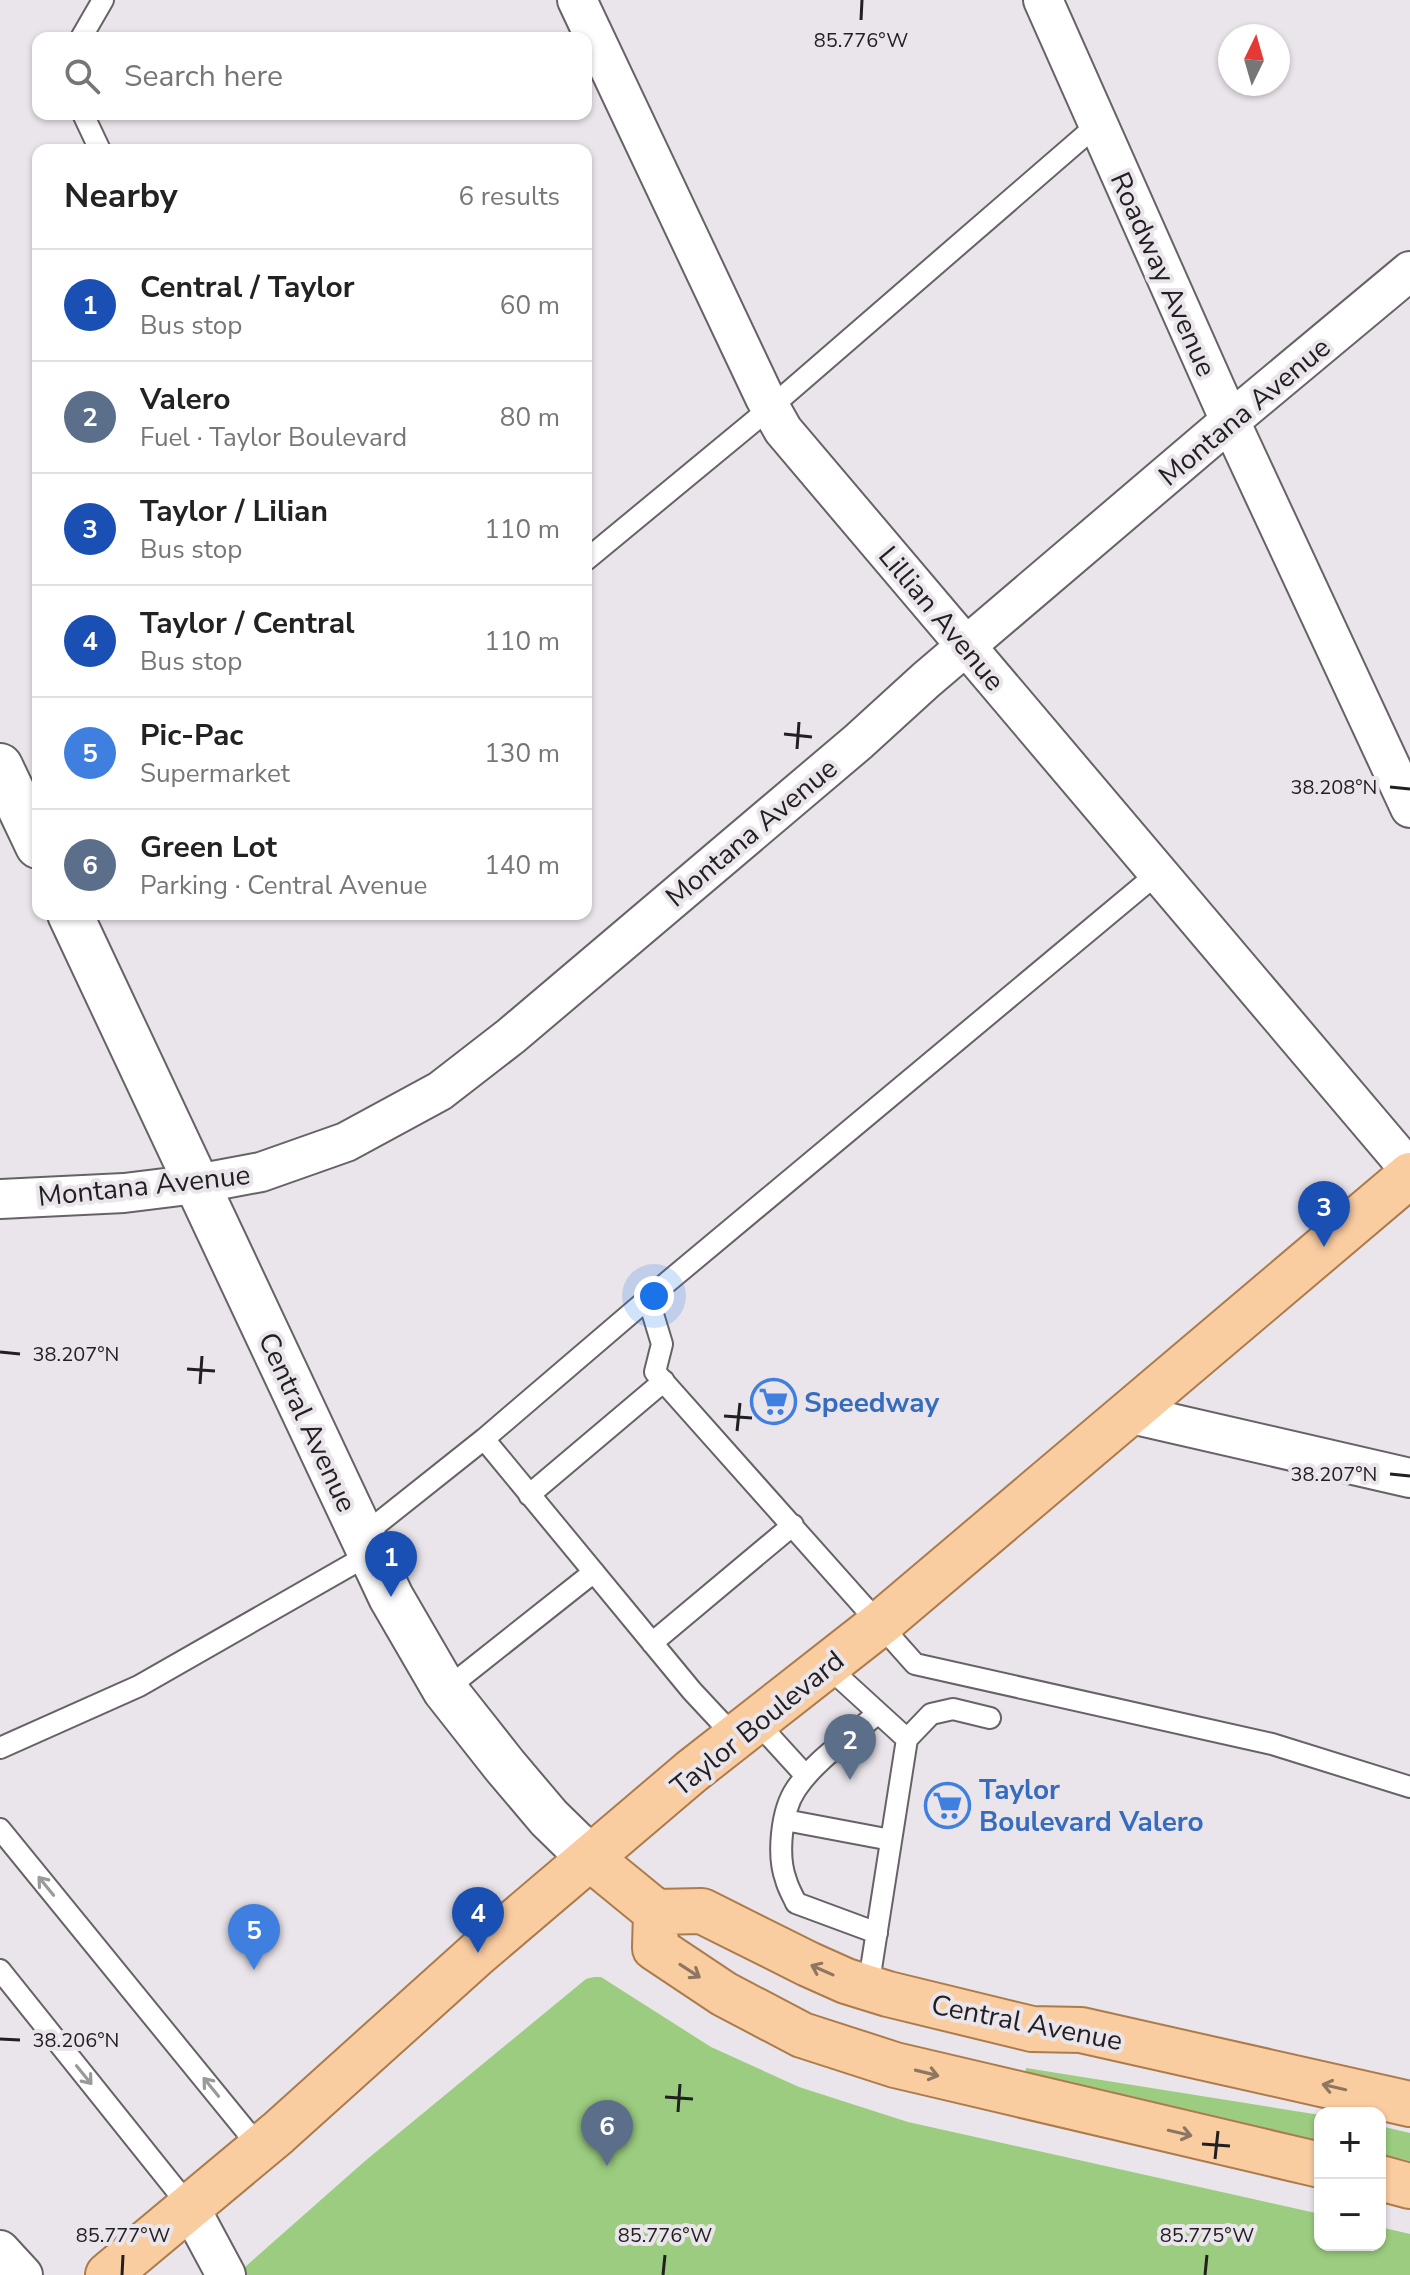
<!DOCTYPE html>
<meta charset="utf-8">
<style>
:root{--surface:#fff;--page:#f2f2f2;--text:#222;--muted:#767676;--line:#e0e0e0;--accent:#5d680c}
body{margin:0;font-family:"Nunito Sans",sans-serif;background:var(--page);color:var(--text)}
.controls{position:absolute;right:24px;bottom:24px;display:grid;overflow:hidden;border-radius:16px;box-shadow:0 2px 6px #0004}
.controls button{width:72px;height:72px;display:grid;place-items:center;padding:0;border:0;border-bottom:2px solid var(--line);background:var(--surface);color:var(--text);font:40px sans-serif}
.compass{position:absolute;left:1218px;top:24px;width:72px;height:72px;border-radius:50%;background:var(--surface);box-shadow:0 2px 6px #0004;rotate:5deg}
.you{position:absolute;left:654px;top:1296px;width:28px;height:28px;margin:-20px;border:6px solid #fff;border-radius:50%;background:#1a73e8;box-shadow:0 0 0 12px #1a73e833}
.badge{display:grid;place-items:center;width:52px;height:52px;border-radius:50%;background:var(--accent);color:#fff;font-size:26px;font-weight:700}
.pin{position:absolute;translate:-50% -66px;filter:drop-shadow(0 2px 4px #0008)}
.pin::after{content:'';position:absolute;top:42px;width:28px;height:24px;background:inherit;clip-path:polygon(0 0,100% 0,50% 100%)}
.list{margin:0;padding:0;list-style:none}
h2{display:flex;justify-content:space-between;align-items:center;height:104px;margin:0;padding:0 32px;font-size:34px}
h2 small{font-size:26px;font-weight:400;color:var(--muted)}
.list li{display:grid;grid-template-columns:52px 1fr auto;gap:24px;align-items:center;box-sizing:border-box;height:112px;padding:0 32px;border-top:2px solid var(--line)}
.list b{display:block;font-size:30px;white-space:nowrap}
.list p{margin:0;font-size:26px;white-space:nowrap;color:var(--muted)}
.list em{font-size:26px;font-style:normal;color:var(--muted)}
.icon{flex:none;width:44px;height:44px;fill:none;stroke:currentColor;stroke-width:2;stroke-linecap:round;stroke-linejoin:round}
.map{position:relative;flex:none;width:1410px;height:2275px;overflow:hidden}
.search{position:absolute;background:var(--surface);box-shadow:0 2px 6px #0004;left:32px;top:32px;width:560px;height:88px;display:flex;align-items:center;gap:20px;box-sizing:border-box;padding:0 28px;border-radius:16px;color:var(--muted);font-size:30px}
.panel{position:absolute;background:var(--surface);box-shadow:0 2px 6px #0004;left:32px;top:144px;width:560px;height:776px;border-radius:16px}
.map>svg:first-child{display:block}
.green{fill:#9bcc7f}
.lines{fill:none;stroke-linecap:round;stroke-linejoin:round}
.service-casing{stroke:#666267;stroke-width:24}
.minor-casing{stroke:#666267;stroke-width:42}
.tertiary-casing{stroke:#666267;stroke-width:48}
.primary-casing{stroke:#ac7b4c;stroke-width:48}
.service{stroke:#fff;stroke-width:20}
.minor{stroke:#fff;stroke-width:38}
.tertiary{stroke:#fff;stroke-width:44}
.primary{stroke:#facda1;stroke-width:44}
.oneway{stroke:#9b9a9b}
.oneway2{stroke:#8e7661}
.ticks{fill:none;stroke:#211f21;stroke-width:3}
.labels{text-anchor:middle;stroke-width:8;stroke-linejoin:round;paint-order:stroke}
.street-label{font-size:28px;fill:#211f21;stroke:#eae5ea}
.shop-label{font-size:28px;font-weight:bold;fill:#366cbe;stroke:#eae5ea;text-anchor:start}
.ticks-label{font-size:20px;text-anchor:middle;fill:#211f21;stroke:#eae5ea;stroke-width:8;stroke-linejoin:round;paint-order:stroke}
</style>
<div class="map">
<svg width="1410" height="2275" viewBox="0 0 1410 2275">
<rect width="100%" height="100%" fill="#eae5ea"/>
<!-- green -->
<path class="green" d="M594,1977h7l110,70 88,40 109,35 412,92v31h60v-18l30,7v41h-1174l129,-114 221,-182z
M1026,2068l294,47v26l-295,-67z
M1380,2126l30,7v28l-30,-7z"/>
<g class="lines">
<defs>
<path id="service" d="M81,38l22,-38
M83,114l17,36
M586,560l184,-152 328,-284
M648,1298l14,46 -7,28 260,292 357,80 138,43
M484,1439l208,252 42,45
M529,1495l135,-114
M362,1536l122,-97 180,-154 494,-412
M652,1643l141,-118
M827,1666l80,73 -39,249
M445,1690l149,-118
M755,1720l51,56
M907,1739l24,-25 22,-5 37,9
M0,1748l139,-62 231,-132
M785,1820l106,20
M0,1829l260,319
M877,1933l-81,-30c-3,-7 -8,-15 -10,-23 -9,-24 -5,-69 10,-91 20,-30 55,-52 82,-76
M0,1970l189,236"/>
<path id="minor" d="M577,0l188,398 18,32 627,740
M1043,0l187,421 180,387
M0,1199l124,-6 73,-9 64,-12 85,-30 94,-51 71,-55 347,-294 68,-62 304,-259 180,-150
M1127,1413l283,65
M189,2206l37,69
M0,2250l23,25"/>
<path id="tertiary" d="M0,766l38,80
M70,914l321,683 54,93 60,76 44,52 41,40"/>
<path id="primary" d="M590,1858l66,54 46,-1 106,53 38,17 42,13 144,35 49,1 329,74
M656,1912l-1,36 69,46 78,41 93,30 425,100
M1380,2178l30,8
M108,2275l170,-142 200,-180 214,-182 189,-148 529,-448"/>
</defs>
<!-- service casing -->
<use href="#service" class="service-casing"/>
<!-- minor casing -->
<use href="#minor" class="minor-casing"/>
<!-- tertiary casing -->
<use href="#tertiary" class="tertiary-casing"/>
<!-- primary casing -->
<use href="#primary" class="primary-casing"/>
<!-- service -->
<use href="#service" class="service"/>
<!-- minor -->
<use href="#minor" class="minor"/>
<!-- tertiary -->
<use href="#tertiary" class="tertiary"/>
<!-- primary -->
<use href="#primary" class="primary"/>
</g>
<!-- one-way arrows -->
<defs><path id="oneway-shaft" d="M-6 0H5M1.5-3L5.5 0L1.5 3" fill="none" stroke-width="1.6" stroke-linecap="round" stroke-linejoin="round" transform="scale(2)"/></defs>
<g class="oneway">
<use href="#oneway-shaft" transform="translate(46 1886) rotate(-129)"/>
<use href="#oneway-shaft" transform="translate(84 2075) rotate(51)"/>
<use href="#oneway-shaft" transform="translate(211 2087) rotate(-129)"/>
</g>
<g class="oneway2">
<use href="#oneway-shaft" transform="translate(822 1970) rotate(-156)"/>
<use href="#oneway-shaft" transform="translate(690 1971) rotate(33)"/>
<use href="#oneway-shaft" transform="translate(927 2073) rotate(14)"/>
<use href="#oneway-shaft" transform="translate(1334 2087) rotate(-167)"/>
<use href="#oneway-shaft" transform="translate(1180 2133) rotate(13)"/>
</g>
<!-- ticks -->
<path class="ticks" d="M861,20l1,-20M784,734l28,3M797,749l2,-27M1390,787l20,2M0,1352l20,2M187,1369l28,2M200,1384l2,-28M724,1416l28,2M737,1431l3,-28M1390,1474l20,2M0,2039l20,1M665,2097l28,2M678,2112l2,-28M1202,2144l28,2M1215,2159l3,-28M122,2275l1,-20M663,2275l2,-20M1205,2275l2,-20"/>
<!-- icons -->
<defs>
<symbol id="supermarket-ring" viewBox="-11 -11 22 22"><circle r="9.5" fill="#eae5ea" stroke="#3f7fe0" stroke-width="1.5"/><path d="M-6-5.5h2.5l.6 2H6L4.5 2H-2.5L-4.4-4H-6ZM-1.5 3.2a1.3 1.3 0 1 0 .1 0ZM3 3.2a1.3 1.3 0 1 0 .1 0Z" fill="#3f7fe0"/></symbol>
</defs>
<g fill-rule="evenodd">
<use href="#supermarket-ring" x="748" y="1376" width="51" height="51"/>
<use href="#supermarket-ring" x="922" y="1780" width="51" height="51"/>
</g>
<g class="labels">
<!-- street labels -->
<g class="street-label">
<text transform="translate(1164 274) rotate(66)" y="10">Roadway Avenue</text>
<text transform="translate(1244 411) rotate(-40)" y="10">Montana Avenue</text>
<text transform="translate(942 618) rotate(50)" y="10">Lillian Avenue</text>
<text transform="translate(751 832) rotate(-40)" y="10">Montana Avenue</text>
<text transform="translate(144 1185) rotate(-6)" y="10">Montana Avenue</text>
<text transform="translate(308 1422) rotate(65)" y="10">Central Avenue</text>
<text transform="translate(757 1723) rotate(-39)" y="10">Taylor Boulevard</text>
<text transform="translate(1027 2022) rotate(11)" y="10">Central Avenue</text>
</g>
<!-- shop labels -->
<g class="shop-label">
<text x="804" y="1412">Speedway</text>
<text x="979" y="1799">Taylor<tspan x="979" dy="32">Boulevard Valero</tspan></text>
</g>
</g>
<g class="ticks-label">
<text x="861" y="47">85.776°W</text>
<text x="1334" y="794">38.208°N</text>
<text x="76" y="1361">38.207°N</text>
<text x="1334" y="1481">38.207°N</text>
<text x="76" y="2047">38.206°N</text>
<text x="123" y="2242">85.777°W</text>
<text x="665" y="2242">85.776°W</text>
<text x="1207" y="2242">85.775°W</text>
</g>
</svg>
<div class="controls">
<button>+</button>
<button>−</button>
</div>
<svg class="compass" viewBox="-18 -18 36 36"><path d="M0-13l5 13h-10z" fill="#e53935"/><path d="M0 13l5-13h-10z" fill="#767676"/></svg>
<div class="you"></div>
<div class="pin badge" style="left:391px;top:1597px;background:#1a4fb4">1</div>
<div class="pin badge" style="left:850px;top:1780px;background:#5c6f8a">2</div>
<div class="pin badge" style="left:1324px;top:1247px;background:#1a4fb4">3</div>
<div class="pin badge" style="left:478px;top:1953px;background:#1a4fb4">4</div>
<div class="pin badge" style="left:254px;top:1970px;background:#3f7fe0">5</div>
<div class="pin badge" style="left:607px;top:2166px;background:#5c6f8a">6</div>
<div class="search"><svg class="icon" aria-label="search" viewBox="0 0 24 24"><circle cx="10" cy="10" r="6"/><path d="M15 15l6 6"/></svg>Search here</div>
<section class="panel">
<h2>Nearby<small>6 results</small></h2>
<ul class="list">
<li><span class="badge" style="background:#1a4fb4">1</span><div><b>Central / Taylor</b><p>Bus stop</p></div><em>60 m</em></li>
<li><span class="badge" style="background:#5c6f8a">2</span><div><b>Valero</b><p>Fuel · Taylor Boulevard</p></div><em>80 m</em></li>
<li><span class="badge" style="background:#1a4fb4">3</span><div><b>Taylor / Lilian</b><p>Bus stop</p></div><em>110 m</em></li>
<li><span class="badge" style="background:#1a4fb4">4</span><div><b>Taylor / Central</b><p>Bus stop</p></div><em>110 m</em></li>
<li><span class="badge" style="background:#3f7fe0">5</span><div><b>Pic-Pac</b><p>Supermarket</p></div><em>130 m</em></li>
<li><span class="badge" style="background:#5c6f8a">6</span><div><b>Green Lot</b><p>Parking · Central Avenue</p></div><em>140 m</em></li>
</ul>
</section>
</div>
